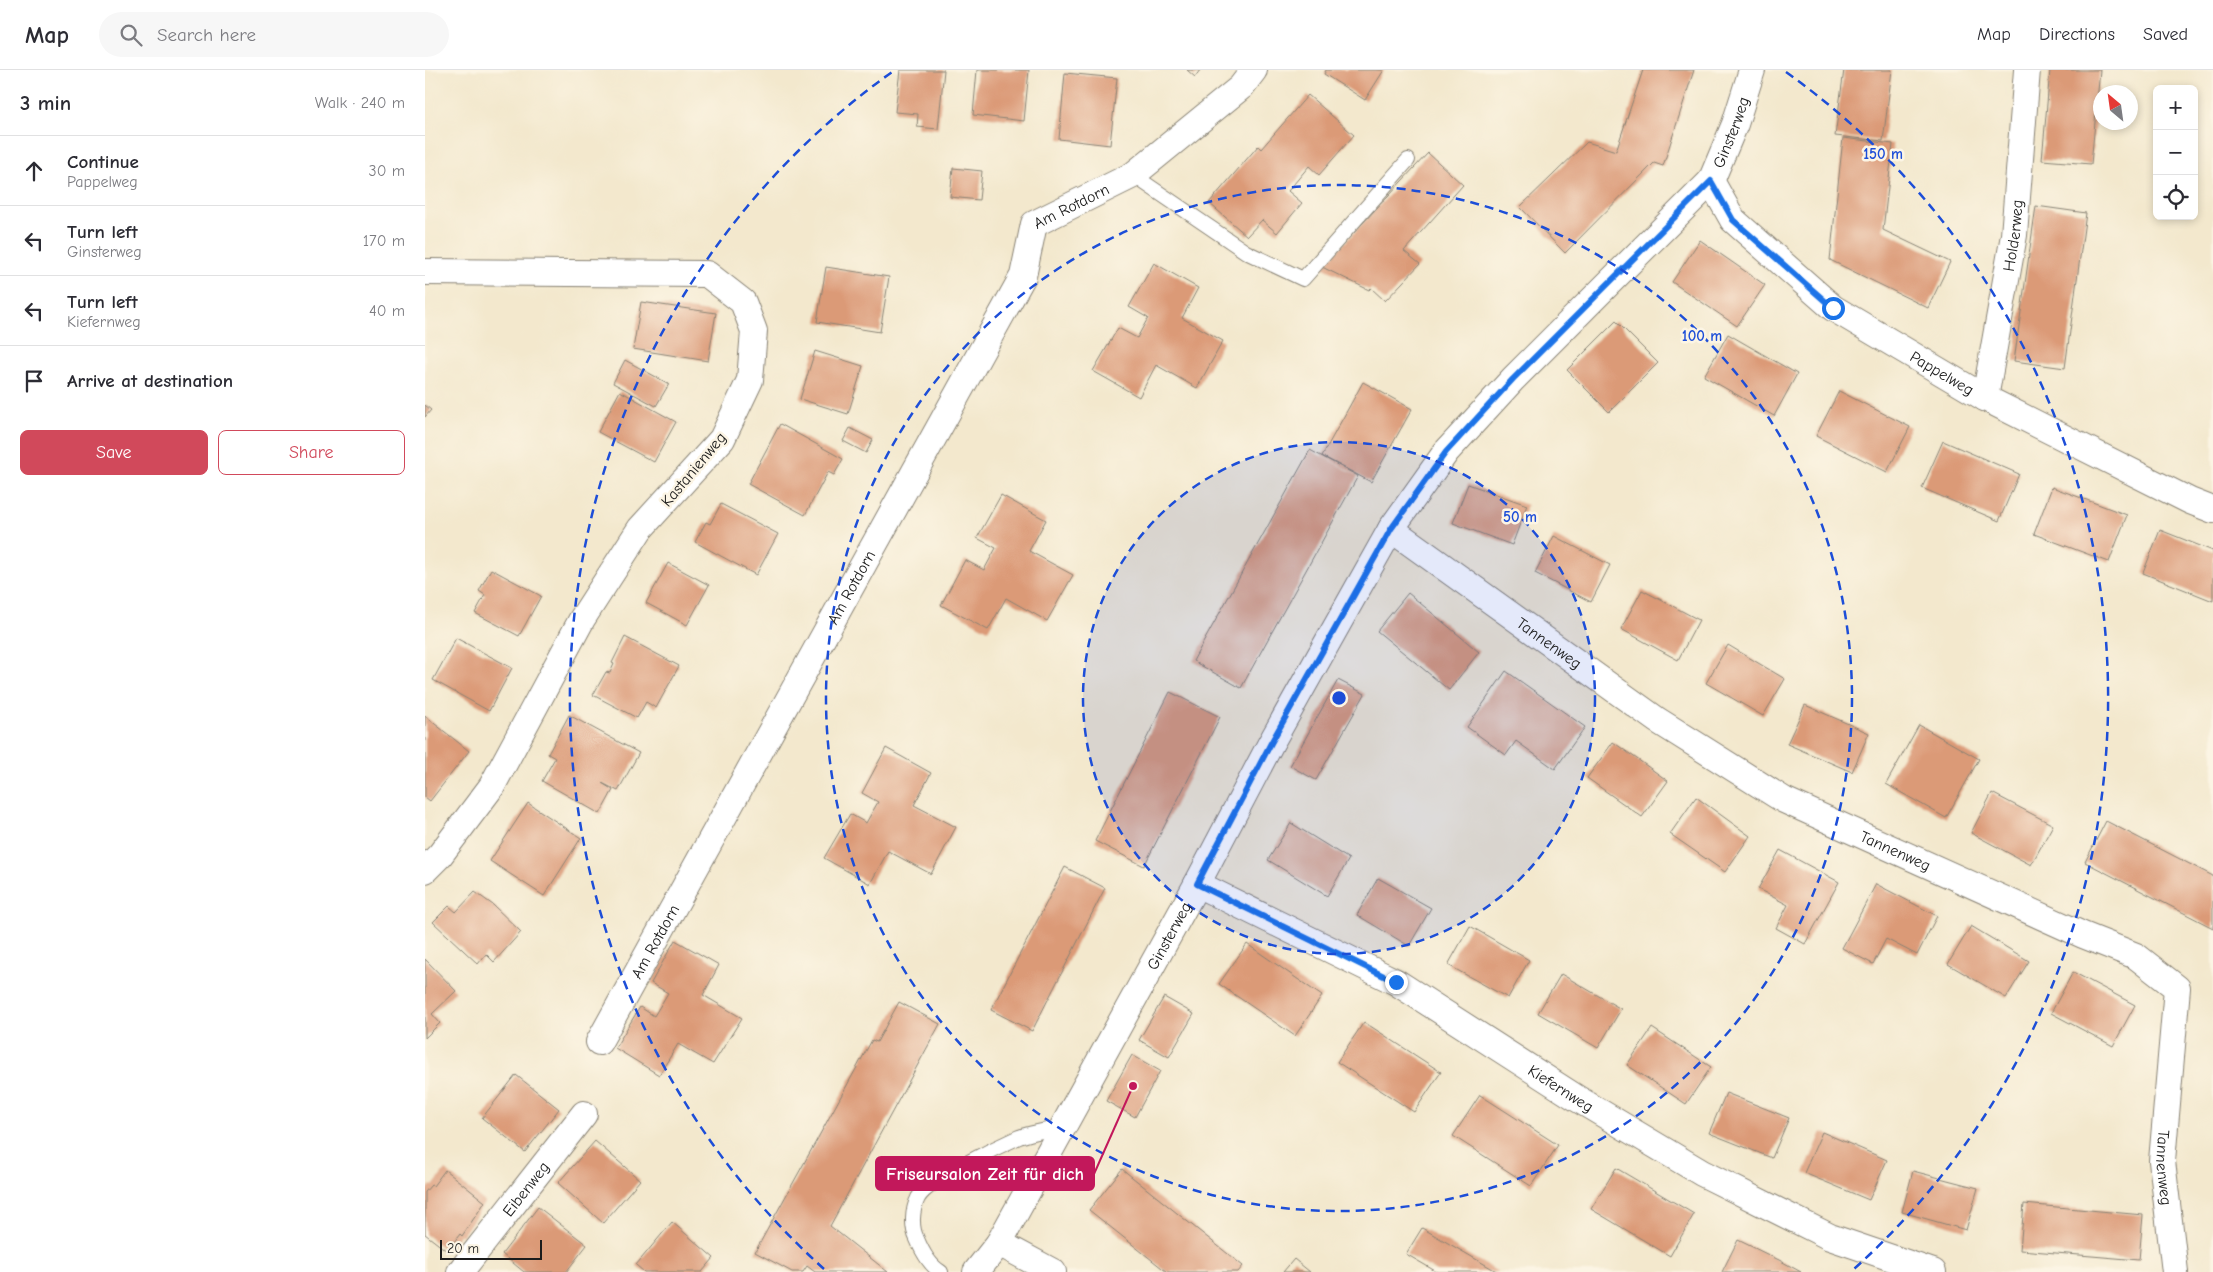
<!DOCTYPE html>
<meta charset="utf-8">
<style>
:root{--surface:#fff;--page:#f7f7f7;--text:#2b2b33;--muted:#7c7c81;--line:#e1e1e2;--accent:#d1495b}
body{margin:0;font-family:"Comic Neue",sans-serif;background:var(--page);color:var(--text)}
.controls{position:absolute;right:15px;top:15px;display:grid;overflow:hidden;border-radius:8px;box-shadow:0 2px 8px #0003}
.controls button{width:45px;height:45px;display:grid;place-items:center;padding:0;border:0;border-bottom:1px solid var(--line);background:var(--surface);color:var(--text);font:25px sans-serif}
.compass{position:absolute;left:1668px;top:15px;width:45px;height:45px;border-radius:50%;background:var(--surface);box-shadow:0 2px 8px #0003;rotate:331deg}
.scale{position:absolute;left:15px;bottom:12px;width:102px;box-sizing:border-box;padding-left:5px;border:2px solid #1c1c1c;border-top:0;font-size:14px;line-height:18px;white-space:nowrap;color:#1c1c1c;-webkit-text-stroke:4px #fcf5e5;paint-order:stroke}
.stop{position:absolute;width:15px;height:15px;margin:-11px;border:4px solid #1a73e8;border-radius:50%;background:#fff}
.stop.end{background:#1a73e8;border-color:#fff;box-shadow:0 1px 5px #0008}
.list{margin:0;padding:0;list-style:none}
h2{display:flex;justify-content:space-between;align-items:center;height:65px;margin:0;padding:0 20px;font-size:21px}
h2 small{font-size:16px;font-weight:400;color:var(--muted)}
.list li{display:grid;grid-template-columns:32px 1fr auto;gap:15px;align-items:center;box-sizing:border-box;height:70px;padding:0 20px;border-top:1px solid var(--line)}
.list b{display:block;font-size:19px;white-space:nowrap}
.list p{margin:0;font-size:16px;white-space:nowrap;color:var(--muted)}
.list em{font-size:16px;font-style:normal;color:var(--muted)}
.actions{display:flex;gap:10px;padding:15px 20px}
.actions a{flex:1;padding:11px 0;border:1px solid var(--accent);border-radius:8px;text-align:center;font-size:18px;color:var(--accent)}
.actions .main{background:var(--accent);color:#fff}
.icon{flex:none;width:28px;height:28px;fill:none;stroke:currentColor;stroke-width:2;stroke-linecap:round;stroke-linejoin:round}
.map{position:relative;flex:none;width:1788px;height:1202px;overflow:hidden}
header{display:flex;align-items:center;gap:30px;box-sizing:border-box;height:70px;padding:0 25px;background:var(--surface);border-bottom:1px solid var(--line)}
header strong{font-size:24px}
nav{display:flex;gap:28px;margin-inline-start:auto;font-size:18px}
.search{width:350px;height:45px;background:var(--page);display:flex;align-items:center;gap:12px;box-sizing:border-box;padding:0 18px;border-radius:28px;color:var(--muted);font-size:19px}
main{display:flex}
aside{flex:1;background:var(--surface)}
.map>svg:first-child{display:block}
.building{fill:#db9a77}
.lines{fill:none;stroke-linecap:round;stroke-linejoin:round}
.lane-casing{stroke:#888274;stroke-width:16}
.street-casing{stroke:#888274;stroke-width:28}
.lane{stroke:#fff;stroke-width:14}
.street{stroke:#fff;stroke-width:26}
.route{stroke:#1a73e8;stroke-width:6}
.ring{fill:none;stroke:#1d4ed8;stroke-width:2.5;stroke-dasharray:9 6}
.labels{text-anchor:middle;stroke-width:5;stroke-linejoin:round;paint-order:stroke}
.street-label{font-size:16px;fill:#1c1c1c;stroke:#fcf5e5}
.centre{fill:#1d4ed8;stroke:#fcf5e5;stroke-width:2.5}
.ring-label{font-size:15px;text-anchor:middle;font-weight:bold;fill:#1d4ed8;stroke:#fcf5e5;stroke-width:5;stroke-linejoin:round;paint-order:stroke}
.leader{fill:none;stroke:#c2185b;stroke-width:2}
.callout-dot{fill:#c2185b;stroke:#fcf5e5;stroke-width:2}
.callout{fill:#c2185b;stroke:#c2185b;stroke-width:2}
.callout-label{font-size:18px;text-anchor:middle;font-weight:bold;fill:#fff}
</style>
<header>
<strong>Map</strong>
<div class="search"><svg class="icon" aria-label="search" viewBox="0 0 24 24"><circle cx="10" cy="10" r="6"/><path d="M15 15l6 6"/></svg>Search here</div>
<nav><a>Map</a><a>Directions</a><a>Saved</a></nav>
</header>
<main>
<aside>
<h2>3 min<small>Walk · 240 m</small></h2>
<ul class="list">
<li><svg class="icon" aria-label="ahead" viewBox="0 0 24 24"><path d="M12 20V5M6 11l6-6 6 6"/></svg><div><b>Continue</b><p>Pappelweg</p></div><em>30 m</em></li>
<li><svg class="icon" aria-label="left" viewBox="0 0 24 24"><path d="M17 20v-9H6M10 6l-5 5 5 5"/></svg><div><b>Turn left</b><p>Ginsterweg</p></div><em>170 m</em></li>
<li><svg class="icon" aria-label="left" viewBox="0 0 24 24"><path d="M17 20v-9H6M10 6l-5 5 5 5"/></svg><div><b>Turn left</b><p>Kiefernweg</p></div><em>40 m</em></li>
<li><svg class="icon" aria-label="arrive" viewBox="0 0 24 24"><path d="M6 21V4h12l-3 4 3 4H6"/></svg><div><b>Arrive at destination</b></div></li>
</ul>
<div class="actions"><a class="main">Save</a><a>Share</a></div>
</aside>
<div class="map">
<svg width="1788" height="1202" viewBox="0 0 1788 1202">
<rect width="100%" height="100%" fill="#fcf5e5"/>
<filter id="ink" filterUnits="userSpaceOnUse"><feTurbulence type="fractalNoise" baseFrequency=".02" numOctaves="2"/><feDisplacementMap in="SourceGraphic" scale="10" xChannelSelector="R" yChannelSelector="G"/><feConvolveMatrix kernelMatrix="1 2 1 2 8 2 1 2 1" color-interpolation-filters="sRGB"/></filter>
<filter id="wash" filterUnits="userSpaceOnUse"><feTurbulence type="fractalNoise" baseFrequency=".0096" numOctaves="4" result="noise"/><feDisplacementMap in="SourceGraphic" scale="20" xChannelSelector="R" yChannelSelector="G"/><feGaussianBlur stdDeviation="1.12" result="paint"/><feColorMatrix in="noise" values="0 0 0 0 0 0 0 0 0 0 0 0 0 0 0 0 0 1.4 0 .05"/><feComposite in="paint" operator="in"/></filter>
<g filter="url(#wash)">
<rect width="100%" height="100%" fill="#f3e8cd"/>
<g id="blocks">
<!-- building -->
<path class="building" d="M475,0h44l-6,59 -21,-2 1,-13 -23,-2z
M552,0h52l-5,51 -51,-6z
M762,0h13l-5,7z
M901,0h58l-19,30 -41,-26z
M1218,0h51l-31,96 -9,-3 -89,90 -45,-46 67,-65 29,9z
M1419,0h48l-9,71 -48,-5z
M1625,0h50l-9,94 -49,-4z
M640,3l52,5 -7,67 -51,-6z
M883,25l46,40 -35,40 -10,-9 -21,25 14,12 -25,30 -15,-13 -15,16 -38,-33 49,-57 3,3z
M1418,68l50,6 -10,86 67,32 -22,46 -98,-48z
M1003,83l35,32 -59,66 16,13 -35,37 -14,-13 -2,2 -47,-23z
M528,98l29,3 -3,29 -29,-3z
M1611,136l50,7 -21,155 -51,-7z
M1275,170l65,45 -28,41 -65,-44z
M729,193l44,25 -16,30 41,23 -26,47 -41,-23 -17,32 -46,-26 25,-43 19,10 11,-20 -19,-11z
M401,197l63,10 -9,55 -63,-10z
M216,232l75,11 -8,48 -75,-12z
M1191,251l42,42 -49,49 -42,-42z
M1303,264l69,40 -23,42 -70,-40z
M390,281l48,15 -15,48 -48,-15z
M200,290l44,24 -13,22 -43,-23z
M938,312l49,27 -41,73 -49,-26z
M195,321l56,31 -22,40 -56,-30z
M1414,321l71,36 -23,45 -71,-36z
M0,335l6,5 -6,7z
M355,354l63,35 -9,16 -6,-3 -23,43 -57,-31z
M425,358l23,12 -7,13 -23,-12z
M1518,371l76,33 -20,47 -77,-33z
M885,380l48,26 -117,212 -48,-27z
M1043,414l59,21 -15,40 -59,-22z
M1627,417l75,28 -18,47 -75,-28z
M576,425l45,25 -17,31 44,24 -26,46 -41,-23 -18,32 -47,-25 24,-45 19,10 12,-22 -19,-10z
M296,434l57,30 -22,41 -61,-33 11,-20 4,2z
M1735,460l53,21v50l-70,-28z
M1129,466l56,29 -19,37 -56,-29z
M243,493l41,22 -22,40 -41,-22z
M66,499l50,27 -22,40 -44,-23 10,-18 -6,-4z
M1217,520l57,30 -21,40 -57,-31z
M983,523l71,59 -30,38 -72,-59z
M200,567l54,29 -23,42 -10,-6 -9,16 -44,-23 13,-23 4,1 4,-9 -2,-1z
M31,568l56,30 -23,43 -56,-31z
M1303,575l57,34 -22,37 -57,-33z
M1081,601l79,56 -30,42 -39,-28 -10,14 -39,-28z
M913,610l27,14 -49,86 -26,-14z
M745,622l50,25 -76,149 -49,-25z
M1380,635l64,28 -17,39 -65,-28z
M144,645l70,38 -21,38 -16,-8 11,7 -13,24 -58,-33 13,-23 -7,-4z
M0,646l44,35 -39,50 -5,-4z
M1494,655l60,34 -33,59 -60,-34z
M1188,672l55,39 -26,36 -55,-39z
M461,678l45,25 -17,32 42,22 -25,47 -43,-23 -18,33 -46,-26 26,-44 16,9 12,-21 -16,-9z
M1567,723l61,32 -22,40 -60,-32z
M1271,727l54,39 -25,36 -55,-38z
M103,733l53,35 -37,58 -54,-35z
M1681,751l107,55v52l-128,-66z
M866,753l58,36 -22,37 -59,-36z
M1355,780l59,32 -34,62 -29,-16 12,-23 -30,-16z
M640,797l40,21 -73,143 -41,-21z
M953,808l53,30 -22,38 -52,-31z
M1451,814l61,32 -20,39 -31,-16 -13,25 -31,-16z
M50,822l18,13 28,27 -27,30 -8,-8 -8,10 -45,-42 16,-16 7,6z
M1045,856l59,34 -21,38 -60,-33z
M1546,856l58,35 -23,37 -58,-34z
M250,870l44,25 -16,30 39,23 -29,46 -35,-20 -19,31 -44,-27 25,-41 14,9 14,-23 -17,-10z
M822,874l75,52 -27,40 -76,-52z
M0,889l31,32 -24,23 8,9 -15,15z
M1648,902l62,33 -22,41 -62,-33z
M1136,904l60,35 -23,39 -60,-35z
M739,927l30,17 -25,43 -30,-17z
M474,932l41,22 -110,202 58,46h-73l-8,-6 -4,6h-11l-37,-20 117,-212 5,2z
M939,952l77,50 -27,40 -77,-50z
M1227,958l59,39 -25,37 -59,-39z
M707,985l28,16 -25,46 -29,-16z
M91,1005l43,34 -34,43 -43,-34z
M1301,1023l63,25 -17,40 -63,-25z
M1055,1025l78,50 -27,41 -78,-50z
M1397,1062l65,28 -18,40 -65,-27z
M170,1071l45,39 -37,43 -45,-40z
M1191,1098l78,46 -24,42 -79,-47z
M697,1099l121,97 -5,6h-71l-78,-62z
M20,1100l40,32 -23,34 -2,-2 -13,17 -22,-17v-42l6,-7 2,1z
M1488,1101l65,17 -12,42 -64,-18z
M1599,1134l119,11 -4,45 -119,-10z
M113,1137l49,38 -21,27h-42l-22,-18z
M247,1152l42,36 -12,14h-58l-8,-7z
M997,1158l76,44h-61l-31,-18z
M1313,1170l41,20 22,12h-79z
M869,1189l16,13h-27z"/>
</g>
</g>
<g filter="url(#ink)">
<use href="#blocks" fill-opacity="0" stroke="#888274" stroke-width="1"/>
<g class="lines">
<defs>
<path id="lane" d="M708,105l113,77 57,27 105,-119
M516,1202c-12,-7 -19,-21 -24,-33 -6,-12 -5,-29 1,-41 10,-18 81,-52 101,-61 14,-5 30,-7 45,-11"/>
<g id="street">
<path id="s1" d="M1286,111l22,39 100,88 152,90 205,103 23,9"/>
<path d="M0,202l282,2 36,28 11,29 -4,49 -28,59 -82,90 -58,90 -90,167 -52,69 -15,15"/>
<path id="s2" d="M1560,328l29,-163 13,-165"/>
<path id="s3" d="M966,459l266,191 127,80 299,135 53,21 41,32 -15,173 13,111"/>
<path id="s4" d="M772,814l199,98 182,117 124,74 128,64 103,35"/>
<path id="s5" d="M174,972l424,-766 11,-52 99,-49 108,-88 13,-17"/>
<path d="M574,1173l54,29"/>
<path id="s6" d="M35,1202l124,-158"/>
<path id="s7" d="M551,1202l23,-29 198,-359 74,-141 120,-214 55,-77 67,-73 198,-198 24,-57 17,-54"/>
</g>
</defs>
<!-- lane casing -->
<use href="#lane" class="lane-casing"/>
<!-- street casing -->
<use href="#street" class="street-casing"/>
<!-- lane -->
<use href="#lane" class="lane"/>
<!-- street -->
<use href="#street" class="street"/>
</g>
</g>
<g class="lines" filter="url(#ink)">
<!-- route -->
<path class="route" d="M971,912l-199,-98 74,-141 120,-214 55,-77 67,-73 198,-198 22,39 100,88"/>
</g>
<!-- distance rings -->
<circle cx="914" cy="628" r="256" fill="#1d4ed8" fill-opacity=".12"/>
<g class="ring">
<circle cx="914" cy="628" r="256"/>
<circle cx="914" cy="628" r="513"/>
<path d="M399 1199A769 769 0 0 1 467 2M1361 2A769 769 0 0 1 1429 1199"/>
</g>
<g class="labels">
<!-- street labels -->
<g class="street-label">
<text dy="6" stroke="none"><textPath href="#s7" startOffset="1378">Ginsterweg</textPath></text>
<text dy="6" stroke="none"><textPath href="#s5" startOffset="970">Am Rotdorn</textPath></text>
<text dy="6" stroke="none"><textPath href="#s2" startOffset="165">Holderweg</textPath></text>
<text dy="6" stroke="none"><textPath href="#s1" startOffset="305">Pappelweg</textPath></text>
<text transform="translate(268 399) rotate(-50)" y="6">Kastanienweg</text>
<text dy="6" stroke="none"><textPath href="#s5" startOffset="520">Am Rotdorn</textPath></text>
<text dy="6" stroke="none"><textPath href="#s3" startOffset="195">Tannenweg</textPath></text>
<text dy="6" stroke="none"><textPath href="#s3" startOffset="600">Tannenweg</textPath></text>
<text dy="6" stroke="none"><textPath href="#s7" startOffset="388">Ginsterweg</textPath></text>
<text dy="6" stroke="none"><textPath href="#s5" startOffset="115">Am Rotdorn</textPath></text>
<text dy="6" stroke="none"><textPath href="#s4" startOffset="418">Kiefernweg</textPath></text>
<text dy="6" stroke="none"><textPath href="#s3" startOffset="1095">Tannenweg</textPath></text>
<text dy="6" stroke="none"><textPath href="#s6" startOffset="106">Eibenweg</textPath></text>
</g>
</g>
<circle cx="914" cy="628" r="8" class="centre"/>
<g class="ring-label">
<text x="1458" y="89">150 m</text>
<text x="1277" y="271">100 m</text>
<text x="1095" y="452">50 m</text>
</g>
<!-- callouts -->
<path class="leader" d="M708 1016L669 1104"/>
<circle class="callout-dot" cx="708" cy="1016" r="5"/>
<rect class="callout" x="451" y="1087" width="218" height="33" rx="5"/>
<g class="callout-label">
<text x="560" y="1110">Friseursalon Zeit für dich</text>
</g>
</svg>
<div class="controls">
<button>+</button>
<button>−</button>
<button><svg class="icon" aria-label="locate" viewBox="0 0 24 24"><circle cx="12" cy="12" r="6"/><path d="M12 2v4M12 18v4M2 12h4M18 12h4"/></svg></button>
</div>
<svg class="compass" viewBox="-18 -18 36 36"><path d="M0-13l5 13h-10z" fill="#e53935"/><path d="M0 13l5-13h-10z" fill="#7c7c81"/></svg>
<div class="scale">20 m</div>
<div class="stop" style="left:1408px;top:238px"></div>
<div class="stop end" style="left:971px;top:912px"></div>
</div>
</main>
